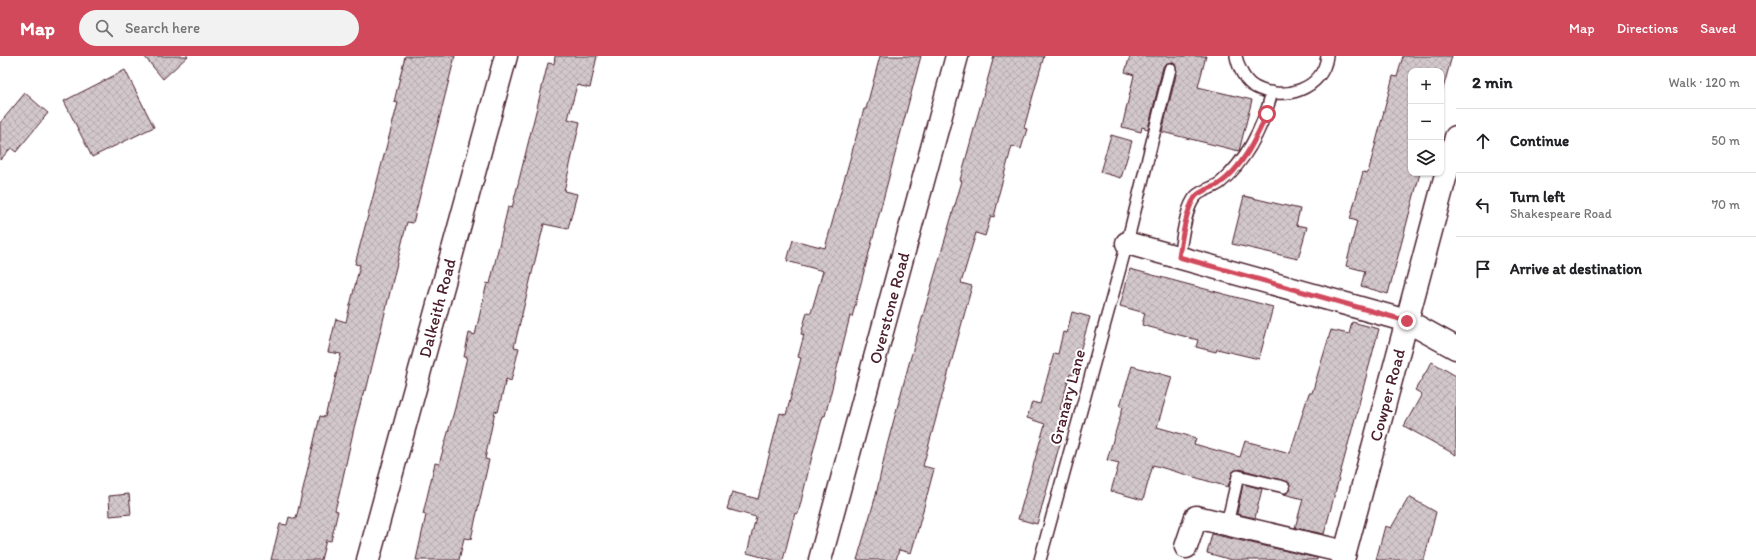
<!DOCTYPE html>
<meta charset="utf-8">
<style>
:root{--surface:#fff;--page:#f2f2f2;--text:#202124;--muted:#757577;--line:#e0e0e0;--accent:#d1495b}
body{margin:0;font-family:Itim,sans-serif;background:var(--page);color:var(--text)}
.controls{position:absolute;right:12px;top:12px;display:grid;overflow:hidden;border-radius:8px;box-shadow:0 1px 3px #0004}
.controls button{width:36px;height:36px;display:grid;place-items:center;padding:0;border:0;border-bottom:1px solid var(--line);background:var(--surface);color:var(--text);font:20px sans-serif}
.stop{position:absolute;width:12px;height:12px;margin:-9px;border:3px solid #d1495b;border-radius:50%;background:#fff}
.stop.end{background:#d1495b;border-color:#fff;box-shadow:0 1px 4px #0008}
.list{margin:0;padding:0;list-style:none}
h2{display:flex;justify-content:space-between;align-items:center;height:52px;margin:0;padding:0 16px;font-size:17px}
h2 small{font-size:13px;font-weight:400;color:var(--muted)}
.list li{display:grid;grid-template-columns:26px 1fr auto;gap:12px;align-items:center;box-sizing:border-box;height:64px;padding:0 16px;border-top:1px solid var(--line)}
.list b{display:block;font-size:15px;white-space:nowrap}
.list p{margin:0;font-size:13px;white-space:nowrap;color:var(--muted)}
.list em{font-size:13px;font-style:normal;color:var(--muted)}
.icon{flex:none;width:22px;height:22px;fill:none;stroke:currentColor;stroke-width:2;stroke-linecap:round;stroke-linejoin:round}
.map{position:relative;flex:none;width:1456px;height:504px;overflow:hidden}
header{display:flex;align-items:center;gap:24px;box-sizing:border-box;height:56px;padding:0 20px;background:var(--accent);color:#fff}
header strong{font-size:19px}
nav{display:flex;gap:22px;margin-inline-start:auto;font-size:14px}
.search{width:280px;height:36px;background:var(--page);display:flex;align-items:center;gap:10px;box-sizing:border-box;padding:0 14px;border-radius:22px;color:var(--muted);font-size:15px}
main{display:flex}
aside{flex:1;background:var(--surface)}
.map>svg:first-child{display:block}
.building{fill:url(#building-cross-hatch);stroke:#4a1f2b}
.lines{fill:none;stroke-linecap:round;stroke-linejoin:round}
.lane-casing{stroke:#4a1f2b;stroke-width:14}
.street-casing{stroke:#4a1f2b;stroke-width:25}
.lane{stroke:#fff;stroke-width:11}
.street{stroke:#fff;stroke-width:22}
.route{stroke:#d1495b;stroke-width:5}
.labels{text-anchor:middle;stroke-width:4;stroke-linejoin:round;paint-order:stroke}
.street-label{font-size:17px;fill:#4a1f2b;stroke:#fff}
</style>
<header>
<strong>Map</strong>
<div class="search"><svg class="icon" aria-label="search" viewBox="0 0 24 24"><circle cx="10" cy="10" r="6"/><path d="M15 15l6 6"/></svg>Search here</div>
<nav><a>Map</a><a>Directions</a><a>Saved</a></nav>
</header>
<main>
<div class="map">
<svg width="1456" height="504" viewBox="0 0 1456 504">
<defs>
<pattern id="building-cross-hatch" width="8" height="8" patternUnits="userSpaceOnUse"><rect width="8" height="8" fill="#d2c7cb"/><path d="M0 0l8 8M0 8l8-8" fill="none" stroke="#b6aaae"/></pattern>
</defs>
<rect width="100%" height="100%" fill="#fff"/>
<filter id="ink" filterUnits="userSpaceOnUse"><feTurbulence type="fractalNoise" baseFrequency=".025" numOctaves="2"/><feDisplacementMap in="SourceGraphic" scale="8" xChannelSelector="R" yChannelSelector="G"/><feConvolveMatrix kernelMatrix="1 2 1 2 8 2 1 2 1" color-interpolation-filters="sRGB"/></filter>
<g filter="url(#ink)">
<!-- building -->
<path class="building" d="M144,0h44l-25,23z
M405,0h50l-42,167 -6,-1 -41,169 -2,-1 -10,38 -15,67 -4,15 3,1 -7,30 -5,-1 -5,20h-50l9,-36 7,1 2,-8 7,2 24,-103 5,1 3,-12h1l12,-51 -13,-2 8,-33 10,3 14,-57 -5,-1 43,-161 -4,-1z
M555,0h42l-7,32 -13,-3 -9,34 12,3 -16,69 13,3 -9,35 -24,-5 -30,123 5,1 -8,33 -5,-2 -8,33 -3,-1 -10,48 4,1 -18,79 -7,-1 -5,22h-43l10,-45 -3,-1 12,-51 4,1 16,-56 12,-51h-3l5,-24 6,2 12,-52 3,1 18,-77 4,1 36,-145 6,1z
M880,0h41l-69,261 -2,-1 -25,100h-2l-8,28 -17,70 -3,-1 -12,47h-10l-26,-7 9,-36 -29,-8 5,-17 26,7 22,-86 6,2 15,-57 -3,-1 6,-22 -3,-1 6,-22 4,1 12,-42 -36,-10 6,-21 32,8 39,-139h2z
M994,0h50l-20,72 3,1 -6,20 -9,-3 -14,51h1l-5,20 -3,-1 -6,20 -9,-3 -15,50 11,3 -49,180 11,3 -17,64 -6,20 -12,-3 -3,10h-39l19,-65 10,-46 24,-89 52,-179 -2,-1z
M1130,0h76l-8,31 54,13 -13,51 -77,-19 15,-61 -2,-7 -4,-2 -6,2 -2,3 -15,62 -6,-2 -1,5 -19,-5 12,-52 -9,-3z
M1403,0h49l-11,40v-25h-30v102h9l-32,121 -27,-8 4,-15 -19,-5 11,-45 -7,-2 13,-47 5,1 25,-97 4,1z
M125,14l29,57 -62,30 -28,-56z
M25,37l23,20 -32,39 -5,-4 -11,12v-37z
M1111,79l21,6 -11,37 -21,-6z
M1244,140l56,13 -4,16 11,2 -9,32 -66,-15z
M1130,213l143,38 -14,52 -42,-10 -1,3 -20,-5 2,-7 -56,-15 3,-12 -25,-7z
M1072,256l18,5 -17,58 -3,-1 -10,35 9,3 -32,112 -19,-5 27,-95 -18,-6 5,-16 8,2 14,-51 4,1 5,-22 4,1z
M1352,266l27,7 -55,205 -29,-6 8,-29 -19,-5 5,-2 2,-3 -3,-7 -48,-13 -7,3 -5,15 -75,-22 -10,35 -32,-9 8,-28 -12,-3 16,-53 -3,-1 12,-40 40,11 -15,50 39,11 -2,6 46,13 5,-16 45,12 19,-60h3l19,-63 18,4z
M1432,306l24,14v79l-52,-29 18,-32 -7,-4z
M1243,428l19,5 -7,29 -18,-4z
M129,438l2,20 -21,2 -1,-20z
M1409,441l27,15 -12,48h-48l9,-34 6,2z
M1212,478l105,24v2h-85l-25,-7z"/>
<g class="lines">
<defs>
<path id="lane" d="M1236,0c2,11 9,26 19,31 28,15 68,3 72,-31
M1179,201c3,-16 6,-50 17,-61 6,-6 17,-8 24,-13 28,-24 43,-56 52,-91
M1227,468l11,-48 46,11
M1040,504l87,-317 43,-174"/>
<path id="street" d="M1127,187l280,78 49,27
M1186,491l10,-30 149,35
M368,504l138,-504
M820,504l137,-504
M1343,504l113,-423"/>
</defs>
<!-- lane casing -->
<use href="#lane" class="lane-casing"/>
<!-- street casing -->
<use href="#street" class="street-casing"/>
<!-- lane -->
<use href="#lane" class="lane"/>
<!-- street -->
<use href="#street" class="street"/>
</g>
</g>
<g class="lines" filter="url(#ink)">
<!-- route -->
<path class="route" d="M1267,58c-12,26 -24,53 -48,70 -7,4 -17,6 -22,11 -11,10 -16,48 -18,62l228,64"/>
</g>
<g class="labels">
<!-- street labels -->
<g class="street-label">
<text transform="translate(437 252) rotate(-75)" y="6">Dalkeith Road</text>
<text transform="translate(889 252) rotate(-75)" y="6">Overstone Road</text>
<text transform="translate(1387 339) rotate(-75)" y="6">Cowper Road</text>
<text transform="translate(1067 341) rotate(-75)" y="6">Granary Lane</text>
</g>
</g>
</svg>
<div class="controls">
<button>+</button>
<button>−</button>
<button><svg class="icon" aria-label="layers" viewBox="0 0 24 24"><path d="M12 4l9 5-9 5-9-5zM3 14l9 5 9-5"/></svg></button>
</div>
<div class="stop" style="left:1267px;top:58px"></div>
<div class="stop end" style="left:1407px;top:265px"></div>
</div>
<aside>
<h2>2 min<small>Walk · 120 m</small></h2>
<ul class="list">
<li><svg class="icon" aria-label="ahead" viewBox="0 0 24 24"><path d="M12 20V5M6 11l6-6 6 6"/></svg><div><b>Continue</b></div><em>50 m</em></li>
<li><svg class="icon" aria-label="left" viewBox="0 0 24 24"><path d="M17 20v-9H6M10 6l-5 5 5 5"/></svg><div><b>Turn left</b><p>Shakespeare Road</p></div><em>70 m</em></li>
<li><svg class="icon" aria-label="arrive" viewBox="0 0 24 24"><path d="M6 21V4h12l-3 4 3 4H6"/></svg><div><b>Arrive at destination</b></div></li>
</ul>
</aside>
</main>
